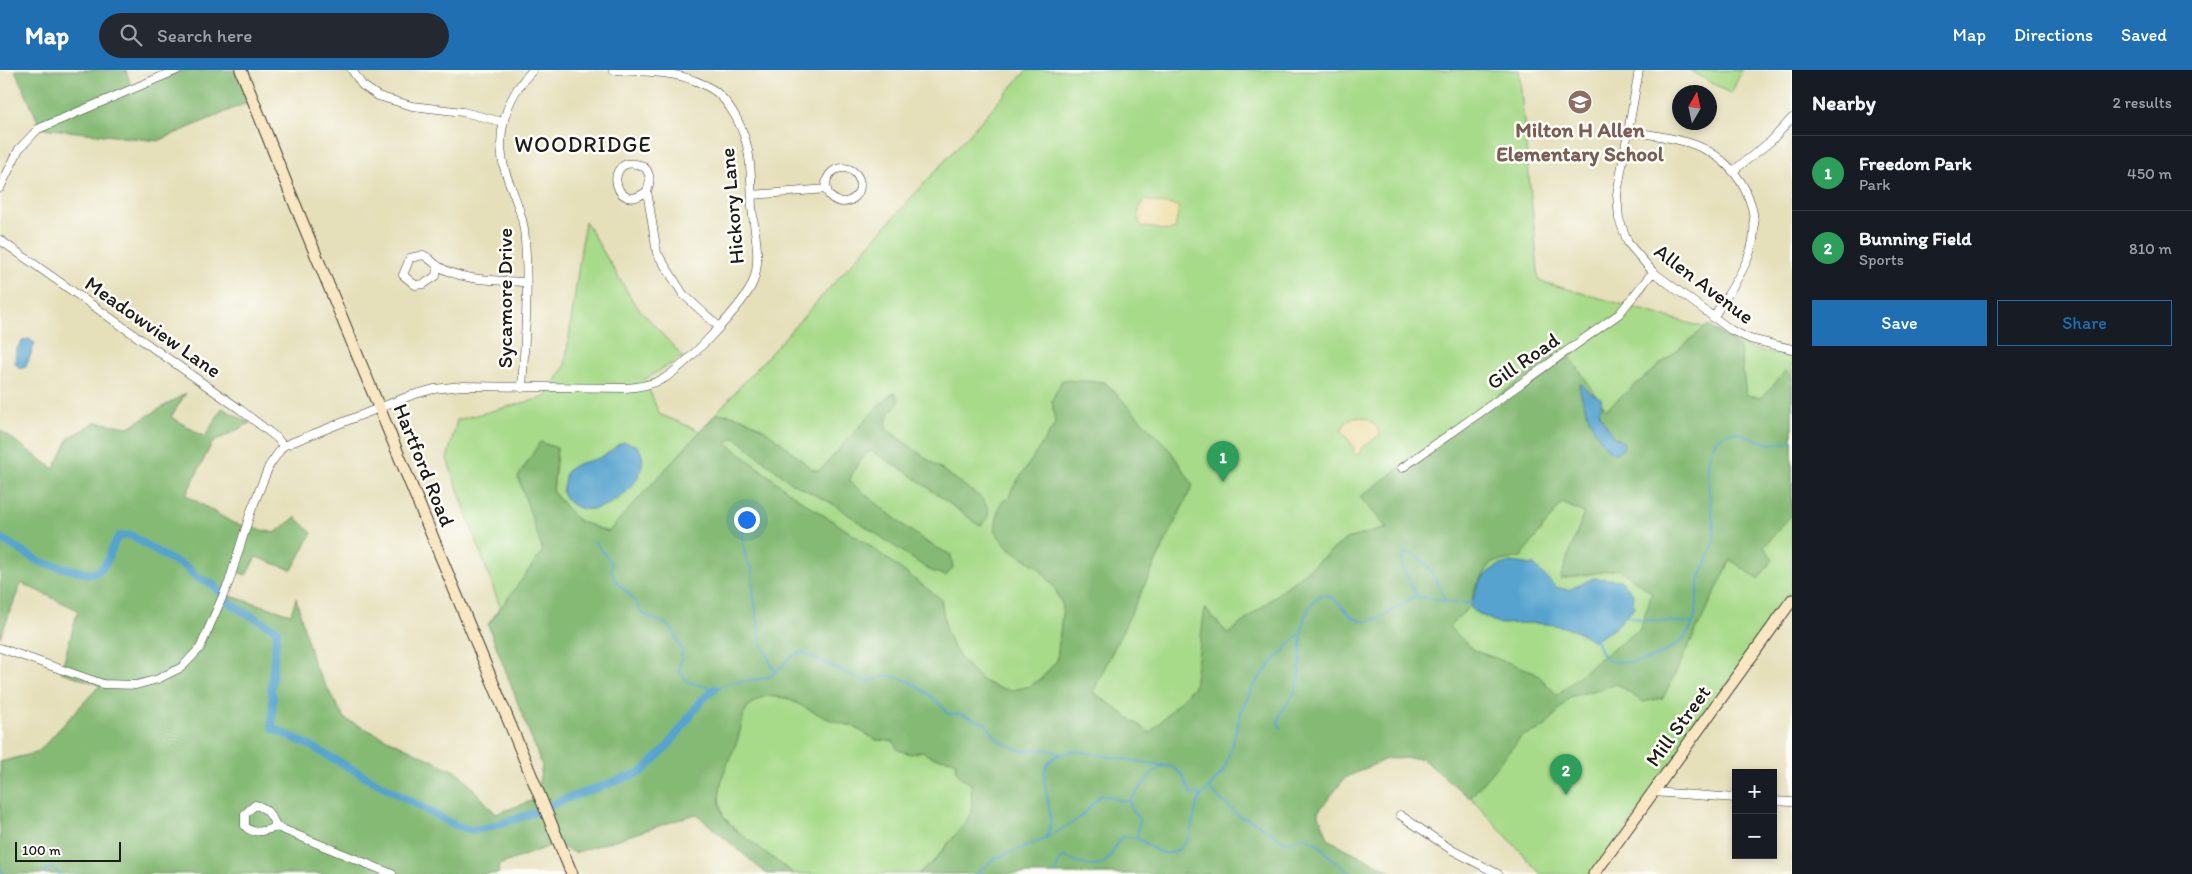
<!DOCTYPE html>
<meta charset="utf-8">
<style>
:root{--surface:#171b24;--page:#242831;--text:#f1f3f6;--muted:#9ea1a6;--line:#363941;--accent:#1f6fb2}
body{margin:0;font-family:Itim,sans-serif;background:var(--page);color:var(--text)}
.controls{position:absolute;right:15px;bottom:15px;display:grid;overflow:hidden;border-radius:0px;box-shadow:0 2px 8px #0003}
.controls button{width:45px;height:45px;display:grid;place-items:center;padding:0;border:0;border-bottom:1px solid var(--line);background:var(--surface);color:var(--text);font:25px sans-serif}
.compass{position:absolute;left:1672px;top:15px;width:45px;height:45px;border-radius:50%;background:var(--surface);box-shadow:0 2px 8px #0003;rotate:9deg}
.scale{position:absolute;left:15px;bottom:12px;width:106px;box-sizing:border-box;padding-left:5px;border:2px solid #1c1c1c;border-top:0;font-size:14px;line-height:18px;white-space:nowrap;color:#1c1c1c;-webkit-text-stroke:4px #fdfcf7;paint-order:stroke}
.you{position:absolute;left:746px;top:449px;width:18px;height:18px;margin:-12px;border:4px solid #fff;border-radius:50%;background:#1a73e8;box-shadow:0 0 0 8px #1a73e833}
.badge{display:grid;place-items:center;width:32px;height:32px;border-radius:50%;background:var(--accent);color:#fff;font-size:16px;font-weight:700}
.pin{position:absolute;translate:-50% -41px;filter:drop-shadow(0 1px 2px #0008)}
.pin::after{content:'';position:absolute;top:26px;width:18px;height:15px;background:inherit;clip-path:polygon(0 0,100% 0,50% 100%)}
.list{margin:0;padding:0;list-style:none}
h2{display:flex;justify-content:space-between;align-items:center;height:65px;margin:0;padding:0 20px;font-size:21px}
h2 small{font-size:16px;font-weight:400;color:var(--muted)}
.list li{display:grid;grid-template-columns:32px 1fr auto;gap:15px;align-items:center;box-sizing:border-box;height:75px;padding:0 20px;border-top:1px solid var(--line)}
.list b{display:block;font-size:19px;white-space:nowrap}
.list p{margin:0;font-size:16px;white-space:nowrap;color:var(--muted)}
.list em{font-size:16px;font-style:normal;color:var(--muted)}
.actions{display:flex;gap:10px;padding:15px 20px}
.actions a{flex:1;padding:11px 0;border:1px solid var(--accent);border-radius:0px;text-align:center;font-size:18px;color:var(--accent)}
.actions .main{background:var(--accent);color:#fff}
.icon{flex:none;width:28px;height:28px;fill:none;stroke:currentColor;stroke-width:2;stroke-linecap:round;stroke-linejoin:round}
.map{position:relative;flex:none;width:1792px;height:804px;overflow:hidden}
header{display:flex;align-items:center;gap:30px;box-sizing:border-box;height:70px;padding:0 25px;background:var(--accent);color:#fff}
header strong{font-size:24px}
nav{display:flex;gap:28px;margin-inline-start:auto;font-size:18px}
.search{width:350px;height:45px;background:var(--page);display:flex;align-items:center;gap:12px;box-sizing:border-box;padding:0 18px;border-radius:28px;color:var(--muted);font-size:19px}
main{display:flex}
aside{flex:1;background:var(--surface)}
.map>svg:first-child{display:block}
.green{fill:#a7da89;stroke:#627b52;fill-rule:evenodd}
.forest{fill:#85ba75;stroke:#506b48;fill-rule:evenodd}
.sand{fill:#eeda9e;stroke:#857b5d}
.water{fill:#55a3ce;stroke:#386075}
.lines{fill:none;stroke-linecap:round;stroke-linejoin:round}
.stream{stroke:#55a3ce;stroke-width:2}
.canal{stroke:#55a3ce;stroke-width:8}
.street-casing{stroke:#3a3934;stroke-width:9}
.secondary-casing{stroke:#3a3934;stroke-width:13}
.street{stroke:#fff;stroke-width:8}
.secondary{stroke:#f9e7c3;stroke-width:11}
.labels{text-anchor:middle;stroke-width:5;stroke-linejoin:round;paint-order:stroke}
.education-label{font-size:21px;font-weight:bold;fill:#785e54;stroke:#fdfcf7}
.street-label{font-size:21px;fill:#1c1c1c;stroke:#fdfcf7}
.neighbourhood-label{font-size:22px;letter-spacing:1px;fill:#1c1c1c;stroke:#fdfcf7}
</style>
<header>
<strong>Map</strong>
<div class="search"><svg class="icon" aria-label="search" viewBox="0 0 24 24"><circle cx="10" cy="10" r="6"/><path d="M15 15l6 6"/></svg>Search here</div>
<nav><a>Map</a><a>Directions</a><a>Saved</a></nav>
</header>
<main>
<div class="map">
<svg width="1792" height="804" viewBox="0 0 1792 804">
<rect width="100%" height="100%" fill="#fdfcf7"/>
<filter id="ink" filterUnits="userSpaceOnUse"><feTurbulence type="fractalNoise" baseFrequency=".02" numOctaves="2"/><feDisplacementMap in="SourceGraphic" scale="10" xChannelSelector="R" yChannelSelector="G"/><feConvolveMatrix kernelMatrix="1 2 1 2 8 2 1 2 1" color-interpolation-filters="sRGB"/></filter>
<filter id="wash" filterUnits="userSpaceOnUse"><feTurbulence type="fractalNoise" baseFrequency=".0096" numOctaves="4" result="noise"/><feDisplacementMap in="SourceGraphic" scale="20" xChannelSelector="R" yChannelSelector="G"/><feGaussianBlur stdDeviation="1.12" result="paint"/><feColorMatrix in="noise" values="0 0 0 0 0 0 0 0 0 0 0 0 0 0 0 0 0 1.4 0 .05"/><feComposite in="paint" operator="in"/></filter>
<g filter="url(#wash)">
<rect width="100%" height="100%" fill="#e5dfba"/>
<!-- green -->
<path class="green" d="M1027,0h492l20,211 178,50c23,17 47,21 75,25v235l-197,283h-54l-138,-151 -455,120 -14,18 -16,13h-124l-50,-37 -21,-21 -4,-17 1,-11 5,-22 11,-24 -248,-117 12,-18 -53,-148 10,-39 89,-23 19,-31 20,-145 49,82 49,54 -38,22 14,35 41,17zM557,378l-4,44 24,28 30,12 -63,19z
M1690,0h52l-11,24z"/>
<!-- forest -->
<path class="forest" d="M15,0h111l5,16 49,-16h59l12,31 -93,40 -117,-13z
M1708,255l32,23 6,46 15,4 25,-27 6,6v137l-28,33 9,12 -15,20 -27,-19 -68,138 -20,4 -26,-18 -47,13 -26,31 -22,8 -52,62 -49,-40 -35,1 -41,19 -27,34 11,28 67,34h-478l16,-13 31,-38 7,-12 -1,-27c-8,-5 -18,-10 -14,-21 -10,-8 -24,0 -34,-12l-12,3 -13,-4 -5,-9 -17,-1 -22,-13 -26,-8 -42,-21 -21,-2 -16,9 -5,9 -6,25 -16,38 -3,22 2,9 2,8 9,11 62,47h-27l-71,-60 -121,39 -20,-9 -56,21 -1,9h-498v-112l38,-10 62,-67 -39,-13 17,-62 -57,-27 -21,55v-208l54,39 15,-31 27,-16 33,5 57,-34 -15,24 34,20 17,-29 28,15 -38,20 -26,52 47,28 42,10 21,-16 16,16 -20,37 -36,-13 -10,18 -14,-5 -9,24 68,20 5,-16 18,67 31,54 114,54 37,41 40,-15 6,-33 -54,-141 55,-74 -25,-74 22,-35 17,6 -4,44 24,28 31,12 108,-118c37,-3 70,34 96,55l7,2c13,-12 66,-77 76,-78l4,8c-7,10 -14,15 -13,28l94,68c8,9 14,20 1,28l-4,-1 -69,-51 -37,-22c-8,4 -21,22 -21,31l57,46 21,15 23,12 2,12 -7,9 -17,-6 -96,-66 -43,-22 -54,-44 -6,2 -2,4 65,51 73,48 75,56 5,31 6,15 10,15 21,21 16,7 14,2 17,-4 12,-8 15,-18 6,-54 -9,-19 -15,-19 -33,-22 -12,-16c4,-7 2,-23 8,-28 2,-2 5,-2 7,-4l3,-9 43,-65 -3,-24 10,-20 43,2 65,68 23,35 -100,207 57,41 44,-47 11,-78 23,26 118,-95 41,-11 -27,-31 204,-149 42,61zM1562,433l22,10 -24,66 59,-10 33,24 -12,36 -41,30 -42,36 -22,-23 -60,-21 -26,-24 23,-23 2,-14 17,-27 30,-6z"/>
<!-- sand -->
<path class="sand" d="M1144,130l34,6 1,3 -4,20 -6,2 -28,-5c-4,-8 -3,-21 3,-26z
M1354,347c14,-1 21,5 26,18l-19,13v4l-5,3 -3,-3 1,-5 -13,-17 6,-9z"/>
<!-- water -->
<path class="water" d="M29,269l6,4 -9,24 -6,2 -5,-6 1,-13 7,-10z
M1582,314l7,8 12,6 1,8 -3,4c2,11 10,16 14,26l10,6 1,6 -7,5h-5c-17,-14 -29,-47 -33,-68z
M624,372l12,3c30,31 -51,95 -74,47l4,-20c11,-12 25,-9 39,-17 7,-4 11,-11 19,-13z
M1511,492l23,3 22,22 12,3 26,-12 27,2 12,14 1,13 -19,21 -22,13c-28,-21 -60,-18 -92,-17 -2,0 -24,-11 -28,-13l-2,-3c3,-23 15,-42 40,-46z"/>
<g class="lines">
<!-- stream -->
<path class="stream" d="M743,456l-1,9 4,25 6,8 1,23 8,50 14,32
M595,472l17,22c-3,18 13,23 22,36 3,4 6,10 8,14l24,10 7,6 9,21 -3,19 9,12 27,7c16,-11 35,-6 53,-12 15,-6 14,-19 34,-25l61,29c12,1 16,-5 26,-5 19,0 49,23 59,38h13l25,10 13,17 23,10 23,-2 15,5
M1417,526l-14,-27 -1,-11 5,-5c22,4 31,31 38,48
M1627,545c9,7 52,6 66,8
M1596,569c2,6 4,15 10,20 4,3 10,3 14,3 29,3 69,-16 75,-46 3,-13 1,-25 5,-38 4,-13 13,-25 14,-39 2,-26 -25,-104 21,-107l34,12 23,-2
M1280,657l-2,-5c2,-15 14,-21 18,-33 12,-35 -6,-67 24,-94 21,-2 26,28 46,26 17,-2 35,-16 49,-25l39,7h19
M1209,719l30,27 14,5 31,20 7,1 12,-6 15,8 16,17 19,13
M1130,731l1,7 8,12 -2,17
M1044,769c24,-28 -31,-79 31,-88l97,16 10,7 9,20 10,1
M0,799l4,5
M43,804l4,-5 5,-1 8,6
M975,804l19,-15 53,-21 33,-20 20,-22c9,-3 16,6 30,5l21,-27 11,-7
M1056,804l3,-13 6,-4c14,5 31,17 44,1 5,-7 7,-16 13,-21 24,-4 30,22 52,15 19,-7 18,-35 24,-50 4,-11 20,-20 26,-33 10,-22 12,-47 22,-69 9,-22 36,-48 53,-65"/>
<!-- canal -->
<path class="canal" d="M0,468l40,24 50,12c19,-2 19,-26 29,-38l12,-1 31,20 26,13 9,10 16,6 19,21 45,25 -6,59 2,8 -1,28 2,4 31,14 147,81 19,6 15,-2 51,-16 23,-11 82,-29 26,-26 34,-46 13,-11"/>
</g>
</g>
<g filter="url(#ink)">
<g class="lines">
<defs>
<path id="street" d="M352,0l10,15 16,11 34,10 51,6 40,10
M1639,0l-22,124 2,25 9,24 25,29 78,58 19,9 42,10
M1628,61c22,4 46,6 67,14 44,16 71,65 54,110 -8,22 -24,43 -36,63
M826 115a17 17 0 1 1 34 0a17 17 0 1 1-34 0Z
M1733,101l38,-30 21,-23
M0,118l19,-39 19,-20 139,-59
M647,121c-32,26 -44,-33 -11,-27 14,2 16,16 11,27l10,62 26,41 35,32
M752,125l75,-6
M0,170l241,170 36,28 6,8
M437,196l-1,10 -12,8 -9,1 -12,-10 7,-17 13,-3c7,3 10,8 15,11 25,16 60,14 88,16
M522,318c3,-49 7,-99 3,-148 -1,-24 -11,-44 -19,-66 -12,-37 -1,-77 27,-104
M1402,398l217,-154 34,-42
M0,578l103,36 33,1 22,-6 24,-12 18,-19 29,-66 22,-71 18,-45 14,-20 129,-51 22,-6 28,-3 164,2c13,-1 25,-3 37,-9 21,-12 82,-75 90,-97 9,-23 1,-51 -1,-75 -1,-21 0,-44 -6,-65 -5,-18 -16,-39 -31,-51 -31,-21 -66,-19 -102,-21
M1653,722l83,6
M1773,731l19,1
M1400,745l52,35 46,24
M277,757c-12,3 -23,9 -32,-1v-12l10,-9c12,2 16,11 22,22l115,47"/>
<path id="secondary" d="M241,0l46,115 285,689
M1594,804l198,-274"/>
</defs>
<!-- street casing -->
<use href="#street" class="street-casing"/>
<!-- secondary casing -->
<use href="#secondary" class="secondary-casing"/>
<!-- street -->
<use href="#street" class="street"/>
<!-- secondary -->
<use href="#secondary" class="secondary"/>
</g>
</g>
<!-- icons -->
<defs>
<symbol id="school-disc" viewBox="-11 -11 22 22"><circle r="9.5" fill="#8d6e63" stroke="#fdfcf7"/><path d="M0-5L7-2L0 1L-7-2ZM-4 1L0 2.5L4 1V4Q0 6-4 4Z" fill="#fff"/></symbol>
</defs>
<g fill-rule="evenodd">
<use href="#school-disc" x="1566" y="18" width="28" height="28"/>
</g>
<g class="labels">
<!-- education labels -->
<g class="education-label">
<text x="1580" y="67">Milton H Allen<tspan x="1580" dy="24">Elementary School</tspan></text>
</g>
<!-- street labels -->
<g class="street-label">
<text transform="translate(732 136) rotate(-95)" y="7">Hickory Lane</text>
<text transform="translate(1704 214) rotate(37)" y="7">Allen Avenue</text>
<text transform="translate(505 228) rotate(-90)" y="7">Sycamore Drive</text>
<text transform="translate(153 257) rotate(35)" y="7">Meadowview Lane</text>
<text transform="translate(1523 291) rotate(-35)" y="7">Gill Road</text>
<text transform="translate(424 395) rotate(68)" y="7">Hartford Road</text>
<text transform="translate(1678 656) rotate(-54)" y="7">Mill Street</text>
</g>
<!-- neighbourhood labels -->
<g class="neighbourhood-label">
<text x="583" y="82">WOODRIDGE</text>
</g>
</g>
</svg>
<div class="controls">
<button>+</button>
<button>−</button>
</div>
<svg class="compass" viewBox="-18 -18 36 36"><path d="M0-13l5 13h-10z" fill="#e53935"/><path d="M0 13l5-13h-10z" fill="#9ea1a6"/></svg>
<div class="scale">100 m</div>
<div class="you"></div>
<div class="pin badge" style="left:1223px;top:412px;background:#2e9e5b">1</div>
<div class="pin badge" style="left:1566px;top:725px;background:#2e9e5b">2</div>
</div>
<aside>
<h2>Nearby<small>2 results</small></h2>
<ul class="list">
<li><span class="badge" style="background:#2e9e5b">1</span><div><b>Freedom Park</b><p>Park</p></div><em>450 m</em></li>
<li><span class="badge" style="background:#2e9e5b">2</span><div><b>Bunning Field</b><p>Sports</p></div><em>810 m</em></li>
</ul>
<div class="actions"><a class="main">Save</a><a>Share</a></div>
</aside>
</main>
